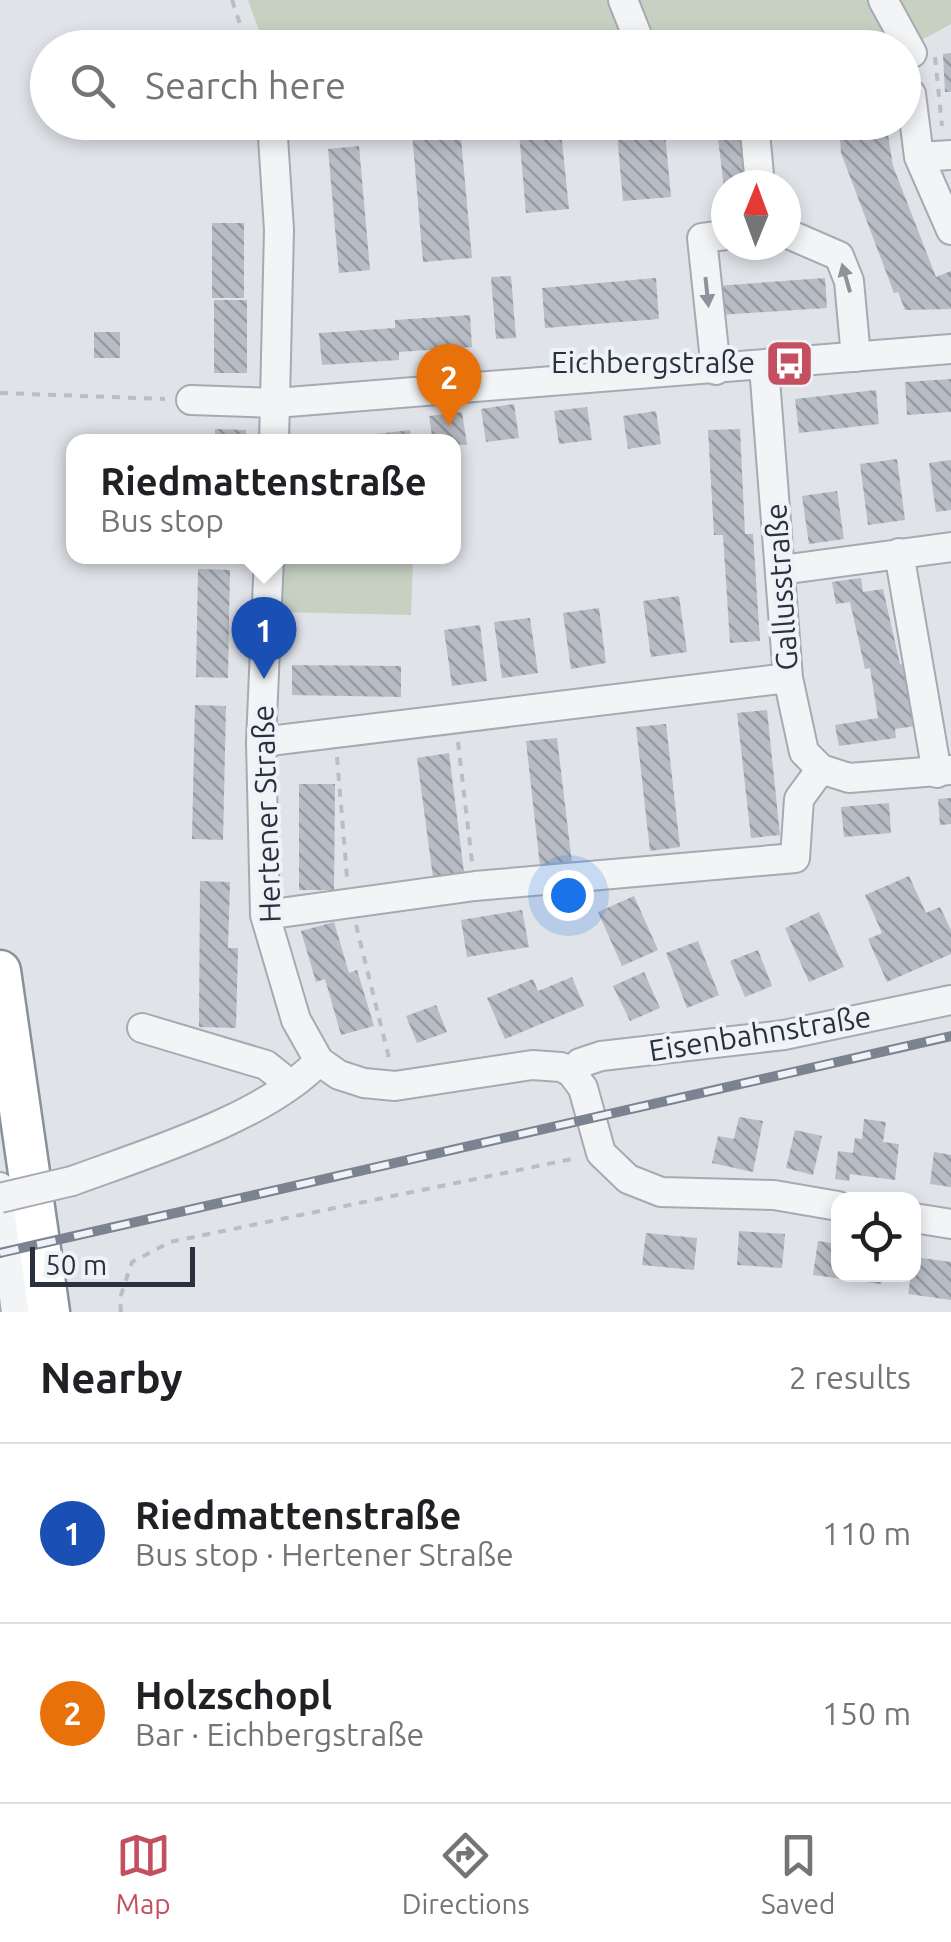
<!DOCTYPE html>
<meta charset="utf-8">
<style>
:root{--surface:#fff;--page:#f6f6f6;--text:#202124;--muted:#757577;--line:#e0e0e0;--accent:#c34f61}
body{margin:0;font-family:Ubuntu,sans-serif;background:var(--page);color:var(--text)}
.controls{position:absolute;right:30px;bottom:30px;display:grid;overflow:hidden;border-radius:20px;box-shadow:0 5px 15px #0003}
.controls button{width:90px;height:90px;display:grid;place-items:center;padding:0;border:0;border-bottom:2px solid var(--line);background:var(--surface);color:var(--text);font:50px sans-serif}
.compass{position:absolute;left:711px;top:170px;width:90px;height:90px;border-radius:50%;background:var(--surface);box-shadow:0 5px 15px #0003;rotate:1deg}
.scale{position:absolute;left:30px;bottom:25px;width:165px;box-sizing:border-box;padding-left:10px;border:5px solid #2a313e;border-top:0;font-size:28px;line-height:35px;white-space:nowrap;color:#2a313e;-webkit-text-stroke:8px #eff2f6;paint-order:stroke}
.you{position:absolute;left:568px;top:895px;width:35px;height:35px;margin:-25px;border:8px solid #fff;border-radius:50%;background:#1a73e8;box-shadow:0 0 0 15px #1a73e833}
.badge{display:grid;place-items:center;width:65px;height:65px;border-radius:50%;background:var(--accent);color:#fff;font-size:32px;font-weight:700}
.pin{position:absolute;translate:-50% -82px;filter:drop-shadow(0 2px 5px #0008)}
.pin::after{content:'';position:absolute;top:52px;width:35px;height:30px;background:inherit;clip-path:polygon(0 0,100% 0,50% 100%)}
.popup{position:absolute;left:66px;top:434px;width:395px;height:130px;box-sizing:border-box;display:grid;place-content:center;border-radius:20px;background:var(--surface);filter:drop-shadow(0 2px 8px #0005);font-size:32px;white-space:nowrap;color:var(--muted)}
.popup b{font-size:38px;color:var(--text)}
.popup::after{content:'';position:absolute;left:50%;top:100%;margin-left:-20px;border:20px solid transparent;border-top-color:var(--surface)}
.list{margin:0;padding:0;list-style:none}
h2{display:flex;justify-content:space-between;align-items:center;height:130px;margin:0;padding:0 40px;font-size:42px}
h2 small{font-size:32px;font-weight:400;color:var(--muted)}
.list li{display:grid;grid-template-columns:65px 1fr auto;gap:30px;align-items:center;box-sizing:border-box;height:180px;padding:0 40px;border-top:2px solid var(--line)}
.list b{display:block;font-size:38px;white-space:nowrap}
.list p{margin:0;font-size:32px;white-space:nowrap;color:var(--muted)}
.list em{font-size:32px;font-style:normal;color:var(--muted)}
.icon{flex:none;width:55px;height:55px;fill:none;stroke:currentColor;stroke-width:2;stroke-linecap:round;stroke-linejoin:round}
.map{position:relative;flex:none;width:951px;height:1312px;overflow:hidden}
.search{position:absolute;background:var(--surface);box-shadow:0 5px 15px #0003;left:30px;right:30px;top:30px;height:110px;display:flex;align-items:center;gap:25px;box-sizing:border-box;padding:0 35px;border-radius:55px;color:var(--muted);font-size:38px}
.sheet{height:490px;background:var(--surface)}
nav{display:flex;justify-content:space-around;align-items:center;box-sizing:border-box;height:140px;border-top:2px solid var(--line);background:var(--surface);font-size:28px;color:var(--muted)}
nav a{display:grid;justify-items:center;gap:5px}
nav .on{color:var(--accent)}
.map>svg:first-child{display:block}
.green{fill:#c6d1c2}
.building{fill:url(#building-back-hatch)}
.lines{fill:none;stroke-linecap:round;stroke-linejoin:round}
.minor-casing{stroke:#a6aab2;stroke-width:32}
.highway-casing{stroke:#89919d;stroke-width:45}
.path{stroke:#babdc2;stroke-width:4;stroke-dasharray:8 8;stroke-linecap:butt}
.minor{stroke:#f2f4f6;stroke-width:28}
.highway{stroke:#fff;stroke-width:40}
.rail-casing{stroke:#7b8390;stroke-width:10}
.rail{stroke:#eff2f6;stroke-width:6;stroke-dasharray:19;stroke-linecap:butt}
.minor-bridge-casing{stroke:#a6aab2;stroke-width:32;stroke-linecap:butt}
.minor-bridge{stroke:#f2f4f6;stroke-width:28}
.oneway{fill:#8e929a}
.labels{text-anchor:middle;stroke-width:8;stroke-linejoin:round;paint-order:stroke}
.poi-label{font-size:30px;fill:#2a313e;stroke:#eff2f6;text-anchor:end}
.street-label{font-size:30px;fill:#2a313e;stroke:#eff2f6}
</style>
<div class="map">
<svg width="951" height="1312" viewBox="0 0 951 1312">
<defs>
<pattern id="building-back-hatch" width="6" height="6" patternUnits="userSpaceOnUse" patternTransform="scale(2.5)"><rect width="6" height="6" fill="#b8bcc4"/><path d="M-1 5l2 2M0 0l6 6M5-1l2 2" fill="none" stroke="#9699a1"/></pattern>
</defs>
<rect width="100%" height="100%" fill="#e0e3e8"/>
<!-- green -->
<path class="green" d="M248,0h703v24l-37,20 -36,4h-613z
M283,557h130l-2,58 -130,-3z"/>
<!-- building -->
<path class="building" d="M951,53v39h-6l-2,-38z
M518,122h42l9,87 -43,4z
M616,122h48l7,75 -48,4z
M716,122h28l6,63h-24v19z
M839,122h47l7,44 43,111 15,-6v38l-46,1 -7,-18 -4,1 -53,-140z
M460,128l12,130 -49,4 -11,-130z
M359,146l11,124 -31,3 -11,-124z
M212,223h32v75h-32z
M511,276l5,62 -20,1 -5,-62z
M656,278l3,41 -114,9 -3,-40z
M825,278l2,30 -108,7 -3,-29z
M214,300h33v73h-33z
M470,315l2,32 -73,5v8l-77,5 -3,-32 76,-5v-8z
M94,332h26v26h-26z
M951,379v33l-44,3 -2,-33z
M876,390l3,34 -80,9 -4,-34z
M514,404l5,34 -33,4 -5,-33z
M587,407l5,33 -33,4 -5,-33z
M656,411l5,33 -33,5 -5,-33z
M462,412l5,33 -34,-3 -4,-26z
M215,429l31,1v12h-31z
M740,429l5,105h8l7,107 -30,2 -7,-108h-9l-6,-105z
M410,430l1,12h-76v-3z
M897,459l8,61 -37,5 -8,-61z
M951,460v50l-15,2 -7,-49z
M837,491l7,48 -35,5 -7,-48z
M198,569l32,1 -2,108 -32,-1z
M861,578l2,14 20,-3 17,75 6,-1 10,63 -21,3 1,9 -57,8 -4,-21 43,-7 -8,-50 -5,1 -15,-67 -14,2 -4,-22z
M679,596l8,56 -36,5 -8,-56z
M599,608l7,55 -35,6 -8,-56z
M530,618l8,55 -36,5 -8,-56z
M480,625l7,56 -35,5 -8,-56z
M292,665l109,1v31l-109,-2z
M195,705l31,1 -3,134 -31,-1z
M767,710l13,125 -29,3 -14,-125z
M666,724l14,123 -30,4 -14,-124z
M557,738l15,125 -32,3 -14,-125z
M449,753l16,128 -31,4 -17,-127z
M299,784h36l-1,106h-35z
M951,798v26l-11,1 -2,-26z
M889,803l2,30 -47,4 -3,-30z
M909,876l17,37 14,-6 11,23v24l-64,28 -19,-43 14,-6 -17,-38z
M200,881l30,1 -2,66h10l-2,80 -37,-1z
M634,896l24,54 -36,16 -24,-54z
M522,910l7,37 -62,10 -6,-37z
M819,912l25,55 -35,15 -24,-54z
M334,922l15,51 8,-3 17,56 -33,9 -16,-56 -9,3 -15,-51z
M698,941l21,54 -32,13 -21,-55z
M758,950l14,36 -27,11 -15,-36z
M644,972l16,36 -30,13 -17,-35z
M572,977l12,29 -79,33 -18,-41 46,-19 5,12z
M436,1005l11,27 -30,11 -11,-27z
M739,1117l24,4 -10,51 -41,-9 6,-27 16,3z
M864,1119l22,3 -3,20 16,2 -4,36 -45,-6 -1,7 -14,-2 3,-28 15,2 2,-15 7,1z
M795,1130l27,6 -9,39 -27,-7z
M934,1152l17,3v32l-21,-3z
M739,1231l46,3 -3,34 -45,-3z
M646,1233l51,5 -3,32 -52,-5z
M818,1241l20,3v30h45l-2,10 -68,-9z
M914,1257l37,5v38l-43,-6z"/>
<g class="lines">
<defs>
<path id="minor" d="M623,0l19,48
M883,0l29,53
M911,94l8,63 32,73
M272,122l7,108 -5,212
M754,122l6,63
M919,157l32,-2
M786,233l53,23 10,25 7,76
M764,366l24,312 16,74 17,17 28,9 102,-8
M716,370l-14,-132 24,-3
M191,400l85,3 675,-54
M899,553l38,220
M269,556l-8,186 4,173 31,105 23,41 20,14 25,8 31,3 137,-21 29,2 10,5 12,16 18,65 27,26 33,13 113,3 64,11
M781,570l170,-23
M261,742l527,-64
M265,915l210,-29 320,-28 4,-59 22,-30
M142,1028l124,37 25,20
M571,1072l9,-9 21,-7 183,-21 167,-35
M72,1181c73,-27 193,-63 247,-120
M0,1187l16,125
M914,1218l37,6"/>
<path id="highway" d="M0,971l49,341"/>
</defs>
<!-- minor casing -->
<use href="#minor" class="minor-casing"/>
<!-- highway casing -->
<use href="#highway" class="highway-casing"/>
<!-- path -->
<path class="path" d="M232,0l16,48
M935,57l7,69
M0,393l165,6
M458,742l14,120
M337,757l10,120
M356,925l34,137
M121,1312l-1,-14 12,-36 38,-20 407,-84"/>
<!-- minor -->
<use href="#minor" class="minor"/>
<!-- highway -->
<use href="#highway" class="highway"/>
<defs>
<path id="rail" d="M0,1253l951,-217"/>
</defs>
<!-- rail casing -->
<use href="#rail" class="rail-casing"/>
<!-- rail -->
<use href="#rail" class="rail"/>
<defs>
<path id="minor-bridge" d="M0,1198l72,-17"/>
</defs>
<!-- minor-bridge casing -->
<use href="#minor-bridge" class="minor-bridge-casing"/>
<!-- minor-bridge -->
<use href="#minor-bridge" class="minor-bridge"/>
</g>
<!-- one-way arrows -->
<defs><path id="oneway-solid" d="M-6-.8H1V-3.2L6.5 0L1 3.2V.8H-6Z" transform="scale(2.5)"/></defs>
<g class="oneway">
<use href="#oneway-solid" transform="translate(846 278) rotate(-106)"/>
<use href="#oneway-solid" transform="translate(707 292) rotate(84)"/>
</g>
<!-- icons -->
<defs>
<symbol id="bus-square" viewBox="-11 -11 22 22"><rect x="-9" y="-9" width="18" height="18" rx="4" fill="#c34f61" stroke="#eff2f6"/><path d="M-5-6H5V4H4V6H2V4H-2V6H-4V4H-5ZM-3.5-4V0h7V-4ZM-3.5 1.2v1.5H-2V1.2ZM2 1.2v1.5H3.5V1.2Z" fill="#fff"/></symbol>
</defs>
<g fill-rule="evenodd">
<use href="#bus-square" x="762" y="336" width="55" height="55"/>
</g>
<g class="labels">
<!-- poi labels -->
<g class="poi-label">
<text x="755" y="373">Eichbergstraße</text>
</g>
<!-- street labels -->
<g class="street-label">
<text transform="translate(782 587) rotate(-94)" y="10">Gallusstraße</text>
<text transform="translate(267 814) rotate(-92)" y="10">Hertener Straße</text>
<text transform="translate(760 1034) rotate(-9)" y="10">Eisenbahnstraße</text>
</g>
</g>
</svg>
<div class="controls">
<button><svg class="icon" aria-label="locate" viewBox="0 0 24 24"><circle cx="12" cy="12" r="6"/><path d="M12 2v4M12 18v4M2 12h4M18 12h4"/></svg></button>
</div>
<svg class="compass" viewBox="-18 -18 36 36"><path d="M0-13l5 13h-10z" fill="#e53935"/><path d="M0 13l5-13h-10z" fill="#757577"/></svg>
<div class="scale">50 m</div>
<div class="you"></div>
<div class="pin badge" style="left:264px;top:679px;background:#1a4fb4">1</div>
<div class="popup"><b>Riedmattenstraße</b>Bus stop</div>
<div class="pin badge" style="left:449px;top:426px;background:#e8710a">2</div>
<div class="search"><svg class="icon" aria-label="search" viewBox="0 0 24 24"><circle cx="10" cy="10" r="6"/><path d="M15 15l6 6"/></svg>Search here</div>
</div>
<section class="sheet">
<h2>Nearby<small>2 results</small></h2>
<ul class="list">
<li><span class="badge" style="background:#1a4fb4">1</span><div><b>Riedmattenstraße</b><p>Bus stop · Hertener Straße</p></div><em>110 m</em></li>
<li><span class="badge" style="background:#e8710a">2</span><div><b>Holzschopl</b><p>Bar · Eichbergstraße</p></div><em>150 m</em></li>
</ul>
</section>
<nav>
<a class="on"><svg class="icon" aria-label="map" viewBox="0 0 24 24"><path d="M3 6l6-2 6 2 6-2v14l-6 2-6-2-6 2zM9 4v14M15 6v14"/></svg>Map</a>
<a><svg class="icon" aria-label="directions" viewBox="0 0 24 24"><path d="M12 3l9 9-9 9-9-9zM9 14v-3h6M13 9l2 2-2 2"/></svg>Directions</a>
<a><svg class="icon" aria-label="saved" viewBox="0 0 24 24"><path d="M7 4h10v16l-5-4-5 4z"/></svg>Saved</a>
</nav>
